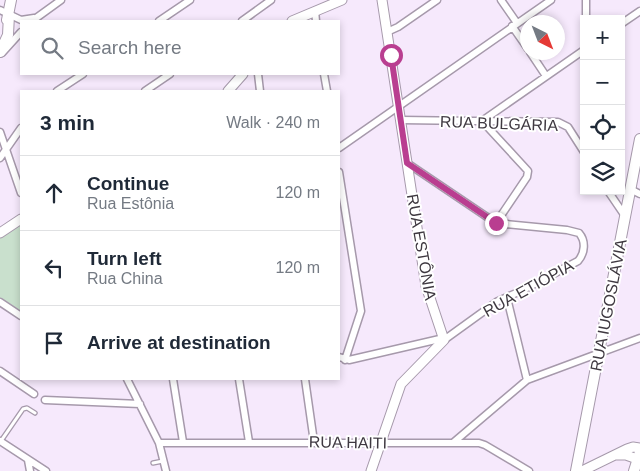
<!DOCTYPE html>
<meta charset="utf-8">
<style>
:root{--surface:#fff;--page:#f2f2f3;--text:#1f2937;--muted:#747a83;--line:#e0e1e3}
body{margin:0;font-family:Arial,sans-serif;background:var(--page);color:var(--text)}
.controls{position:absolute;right:15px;top:15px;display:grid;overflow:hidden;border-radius:0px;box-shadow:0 2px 8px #0003}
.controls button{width:45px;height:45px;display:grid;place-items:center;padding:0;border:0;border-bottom:1px solid var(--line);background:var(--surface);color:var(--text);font:25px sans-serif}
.compass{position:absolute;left:520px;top:15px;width:45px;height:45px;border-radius:50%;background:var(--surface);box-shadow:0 2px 8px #0003;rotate:138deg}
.stop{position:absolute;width:15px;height:15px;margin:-11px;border:4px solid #b93e90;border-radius:50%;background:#fff}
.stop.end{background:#b93e90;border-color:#fff;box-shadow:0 1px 5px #0008}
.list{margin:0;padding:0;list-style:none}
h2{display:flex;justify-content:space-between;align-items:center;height:65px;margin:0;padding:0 20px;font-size:21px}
h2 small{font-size:16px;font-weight:400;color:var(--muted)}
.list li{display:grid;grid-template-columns:32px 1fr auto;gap:15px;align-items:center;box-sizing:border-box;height:75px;padding:0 20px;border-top:1px solid var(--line)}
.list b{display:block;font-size:19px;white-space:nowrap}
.list p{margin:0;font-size:16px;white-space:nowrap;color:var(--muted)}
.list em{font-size:16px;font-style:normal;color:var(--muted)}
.icon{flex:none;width:28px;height:28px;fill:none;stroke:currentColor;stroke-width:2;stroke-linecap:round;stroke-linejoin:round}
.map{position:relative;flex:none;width:640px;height:471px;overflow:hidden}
.search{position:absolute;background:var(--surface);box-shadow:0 2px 8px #0003;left:20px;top:20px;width:320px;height:55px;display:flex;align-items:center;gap:12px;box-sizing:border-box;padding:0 18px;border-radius:0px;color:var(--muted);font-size:19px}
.panel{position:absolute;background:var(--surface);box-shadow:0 2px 8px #0003;left:20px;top:90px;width:320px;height:290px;border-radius:0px}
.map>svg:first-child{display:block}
.green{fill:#c9e0cd}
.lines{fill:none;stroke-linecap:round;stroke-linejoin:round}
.lane-casing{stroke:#a699ab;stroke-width:5.5}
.street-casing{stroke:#a699ab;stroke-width:9}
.secondary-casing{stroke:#a699ab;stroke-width:11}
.primary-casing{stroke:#a699ab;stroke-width:12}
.lane{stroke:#fff;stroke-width:3}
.street{stroke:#fff;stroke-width:6}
.secondary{stroke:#fff;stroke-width:9}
.primary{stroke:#fff;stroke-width:10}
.route{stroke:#b93e90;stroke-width:6}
.labels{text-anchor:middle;stroke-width:4;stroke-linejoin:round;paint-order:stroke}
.street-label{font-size:16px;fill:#3f3941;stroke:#fff}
</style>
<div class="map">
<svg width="640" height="471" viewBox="0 0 640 471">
<rect width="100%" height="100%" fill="#f6e9fc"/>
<!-- green -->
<path class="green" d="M21,225v91l-21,-15v-64z"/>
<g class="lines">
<defs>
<path id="lane" d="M1,441l22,-32 4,-1 8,5
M153,463l10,-2"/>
<path id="street" d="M501,0l16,23
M586,0v19
M0,10l21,10 13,-2
M315,11l1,10
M32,21l29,-21
M159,21l31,-21
M242,21l29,-21
M621,24l19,-13
M512,26l16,23
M387,32l11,-5 39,-27
M530,52l16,24
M2,53l19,-21
M258,74l2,17
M324,74l3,17
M57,91l26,-17
M145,91l25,-17
M401,120l157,2 10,5 16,25
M0,132l21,61
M339,148l212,-148
M0,158l21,-30
M407,163l89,60 71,7 12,3c7,8 6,20 -1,28l-55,29 -25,11 -54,39
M339,172l22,139 -16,49
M630,189l10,5
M608,191l17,25
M496,223l31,-46 1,-6 -46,-50 102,-71
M507,298l20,82
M0,302l21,14
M339,357l10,3 95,-22
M0,371l34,23
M127,379l32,64 7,28
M173,379l10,63
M239,379l10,63
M305,379l9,63
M45,400l95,4
M0,441l46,30
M454,442l73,-62 113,-42
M159,443h320l6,2 44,26
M28,460l2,11"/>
<path id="secondary" d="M292,21l50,-21
M228,91l15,-17
M0,233l21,-14
M615,455h11l14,5
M371,471l30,-87 43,-44 -18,-54 -44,-286
M582,471l45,-22 6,-2 7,1"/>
<path id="primary" d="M7,20l4,-20
M0,52l8,-17 1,-20
M576,471l64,-332
M634,471l6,-19"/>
</defs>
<!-- lane casing -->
<use href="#lane" class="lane-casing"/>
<!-- street casing -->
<use href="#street" class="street-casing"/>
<!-- secondary casing -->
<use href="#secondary" class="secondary-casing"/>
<!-- primary casing -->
<use href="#primary" class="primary-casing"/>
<!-- lane -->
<use href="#lane" class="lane"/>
<!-- street -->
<use href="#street" class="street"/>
<!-- secondary -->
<use href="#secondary" class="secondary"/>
<!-- primary -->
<use href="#primary" class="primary"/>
</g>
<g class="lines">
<!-- route -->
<path class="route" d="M391,55l16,108 89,60"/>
</g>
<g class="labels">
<!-- street labels -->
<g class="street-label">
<text transform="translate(499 123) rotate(2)" y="6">RUA BULGÁRIA</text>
<text transform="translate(422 247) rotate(80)" y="6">RUA ESTÔNIA</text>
<text transform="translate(528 288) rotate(-29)" y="6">RUA ETIÓPIA</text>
<text transform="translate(608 305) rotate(-79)" y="6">RUA IUGOSLÁVIA</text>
<text transform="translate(348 442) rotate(1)" y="6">RUA HAITI</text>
</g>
</g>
</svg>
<div class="controls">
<button>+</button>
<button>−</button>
<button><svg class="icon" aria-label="locate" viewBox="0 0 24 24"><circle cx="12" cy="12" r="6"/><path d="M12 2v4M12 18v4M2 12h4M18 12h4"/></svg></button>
<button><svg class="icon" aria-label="layers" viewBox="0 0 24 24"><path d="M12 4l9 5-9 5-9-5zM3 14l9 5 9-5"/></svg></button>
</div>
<svg class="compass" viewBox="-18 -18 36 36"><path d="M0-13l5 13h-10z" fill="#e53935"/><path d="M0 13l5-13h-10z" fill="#747a83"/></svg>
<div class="stop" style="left:391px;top:55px"></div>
<div class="stop end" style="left:496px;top:223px"></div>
<div class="search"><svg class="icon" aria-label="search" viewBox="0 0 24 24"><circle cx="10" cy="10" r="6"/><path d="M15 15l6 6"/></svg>Search here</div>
<section class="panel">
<h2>3 min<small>Walk · 240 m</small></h2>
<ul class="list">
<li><svg class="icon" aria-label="ahead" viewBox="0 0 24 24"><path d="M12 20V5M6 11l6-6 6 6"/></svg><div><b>Continue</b><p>Rua Estônia</p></div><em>120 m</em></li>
<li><svg class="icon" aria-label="left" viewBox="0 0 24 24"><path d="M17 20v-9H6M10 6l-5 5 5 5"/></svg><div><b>Turn left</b><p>Rua China</p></div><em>120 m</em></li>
<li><svg class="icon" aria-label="arrive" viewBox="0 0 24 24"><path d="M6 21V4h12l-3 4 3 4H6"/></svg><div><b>Arrive at destination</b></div></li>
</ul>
</section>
</div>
